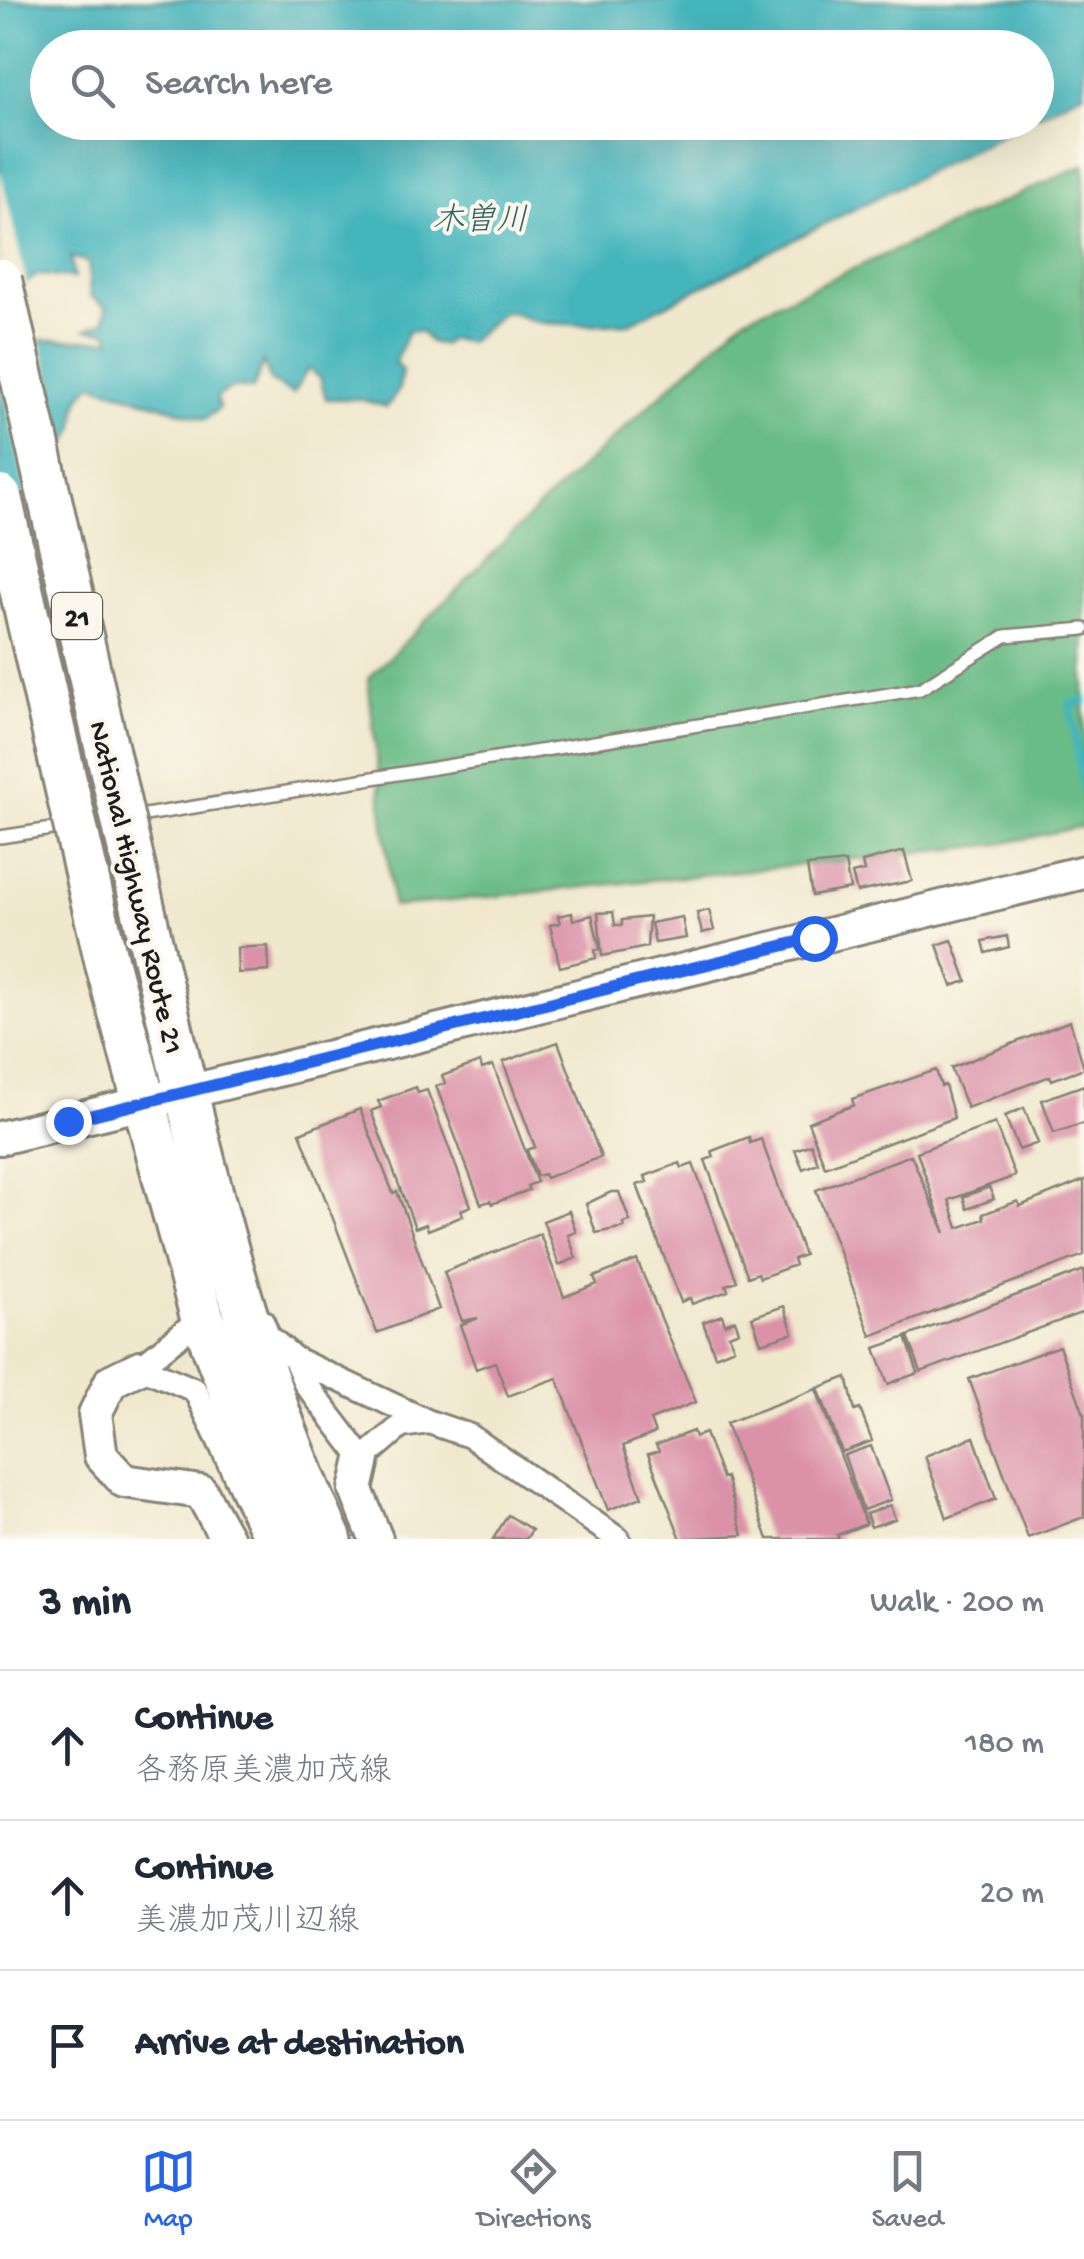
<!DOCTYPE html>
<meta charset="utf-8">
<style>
:root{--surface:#fff;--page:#f6f6f7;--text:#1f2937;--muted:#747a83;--line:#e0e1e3;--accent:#2563eb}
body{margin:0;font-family:"Gochi Hand","Klee One",sans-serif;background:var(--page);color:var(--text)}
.stop{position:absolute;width:30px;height:30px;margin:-22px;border:8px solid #2563eb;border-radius:50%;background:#fff}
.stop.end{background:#2563eb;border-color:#fff;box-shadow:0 2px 10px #0008}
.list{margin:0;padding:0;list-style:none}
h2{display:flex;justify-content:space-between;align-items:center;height:130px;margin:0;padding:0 40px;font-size:42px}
h2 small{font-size:32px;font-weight:400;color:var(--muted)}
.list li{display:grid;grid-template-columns:65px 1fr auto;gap:30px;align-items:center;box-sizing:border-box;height:150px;padding:0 40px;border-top:2px solid var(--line)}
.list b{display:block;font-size:38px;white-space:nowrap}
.list p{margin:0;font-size:32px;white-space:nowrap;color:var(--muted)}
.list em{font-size:32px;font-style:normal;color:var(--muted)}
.icon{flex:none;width:55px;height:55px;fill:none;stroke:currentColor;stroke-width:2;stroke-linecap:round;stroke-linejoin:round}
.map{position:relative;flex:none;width:1084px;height:1539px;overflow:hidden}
.search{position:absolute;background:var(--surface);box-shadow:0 10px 40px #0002;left:30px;right:30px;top:30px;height:110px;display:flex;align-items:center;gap:25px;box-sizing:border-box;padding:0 35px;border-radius:55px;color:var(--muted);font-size:38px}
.sheet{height:580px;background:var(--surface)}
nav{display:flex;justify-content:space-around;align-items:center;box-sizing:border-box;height:140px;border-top:2px solid var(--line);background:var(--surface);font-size:28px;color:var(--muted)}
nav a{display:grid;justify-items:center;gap:5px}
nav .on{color:var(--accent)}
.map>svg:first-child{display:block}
.forest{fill:#6abc87;stroke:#436c52;stroke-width:2.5}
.water{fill:#45b5bc;stroke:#30686c;stroke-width:2.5;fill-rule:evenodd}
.pier{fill:#f0e8cd}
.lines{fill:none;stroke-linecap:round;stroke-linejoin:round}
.stream{stroke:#45b5bc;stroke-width:8}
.building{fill:#db92a9}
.lane-casing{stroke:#868274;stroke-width:16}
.street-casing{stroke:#868274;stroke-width:28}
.secondary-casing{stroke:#868274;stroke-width:38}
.highway-casing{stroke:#868274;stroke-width:48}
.lane{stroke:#fff;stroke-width:11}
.street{stroke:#fff;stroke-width:22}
.secondary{stroke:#fff;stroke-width:32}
.highway{stroke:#fff;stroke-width:42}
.highway-bridge-casing{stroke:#868274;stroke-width:48;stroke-linecap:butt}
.highway-bridge{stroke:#fff;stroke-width:42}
.route{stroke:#2563eb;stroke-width:12}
.labels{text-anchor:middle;stroke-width:8;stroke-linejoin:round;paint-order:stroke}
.shield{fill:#fbf7ec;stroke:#5f5e5a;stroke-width:2.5}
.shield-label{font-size:28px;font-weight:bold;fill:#1c1c1c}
.street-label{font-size:30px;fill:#1c1c1c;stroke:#fbf7ec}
.water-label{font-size:32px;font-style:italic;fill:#2e6164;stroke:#fbf7ec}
</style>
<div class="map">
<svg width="1084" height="1539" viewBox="0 0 1084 1539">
<rect width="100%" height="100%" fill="#fbf7ec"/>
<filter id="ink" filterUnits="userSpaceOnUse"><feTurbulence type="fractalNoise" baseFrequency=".01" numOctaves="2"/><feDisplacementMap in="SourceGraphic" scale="20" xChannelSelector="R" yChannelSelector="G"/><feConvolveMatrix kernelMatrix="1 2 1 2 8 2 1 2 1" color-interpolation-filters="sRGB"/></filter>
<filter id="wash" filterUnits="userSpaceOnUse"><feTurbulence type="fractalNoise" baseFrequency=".0048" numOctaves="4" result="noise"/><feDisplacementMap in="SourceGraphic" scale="40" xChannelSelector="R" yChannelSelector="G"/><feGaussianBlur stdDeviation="2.25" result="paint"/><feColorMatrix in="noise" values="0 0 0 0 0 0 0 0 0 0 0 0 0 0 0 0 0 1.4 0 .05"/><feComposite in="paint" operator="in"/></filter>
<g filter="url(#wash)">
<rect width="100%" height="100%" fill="#f0e8cd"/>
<!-- forest -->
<path class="forest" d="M1084,165v661l-84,18 -607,63 -25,-228 170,-171 206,-190z"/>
<!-- water -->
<path class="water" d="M0,0h1084v92l-47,24 -1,-68h-988v74h306l11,15 9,-3 -11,-11h661l-394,200c-18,1 -83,3 -97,-2 -12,-4 -17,-8 -30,-9l-34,30 -20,-3 -6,6 -13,-3 -9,-10 -13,-1 -13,32 7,7 -3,20 -12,17 -29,-8h-32l-6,-21 -12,-9 -15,25 -22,-12 -8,-20 -10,27 -18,-2 -18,9 2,13 -14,10 -113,-35c-23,20 -11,33 -20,51 -11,20 -52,65 -72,75zM71,257l17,5 2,34 16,11 -2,15 -18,8 21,2 4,8h-79l-9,-55 15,-10 36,3z"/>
<!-- pier -->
<path class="pier" d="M0,169l28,120 -4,1 10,46h5l26,113 -38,46 -27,-124z"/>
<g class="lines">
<!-- stream -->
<path class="stream" d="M1084,701l-14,3 14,88"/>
</g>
<g id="blocks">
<!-- building -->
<path class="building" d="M904,851l8,30 -55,11 -5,-18 12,-3 -2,-9z
M845,862l5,27 -38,7 -5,-30z
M709,910l5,20 -12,3 -5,-20z
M613,912l2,13h7v-5l27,-3 -2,30 -45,9 -4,-43z
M572,913l1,7 19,-5 8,34 -5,1 1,8 -36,9 -10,-42 10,-2 -2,-7z
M682,917l4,21 -31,5 -4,-20z
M1007,936l2,11 -23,6 -3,-12z
M952,940l15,41 -15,5 -15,-41z
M268,946l1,25 -31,2 -1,-25z
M1070,1021l14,47 -32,12 -2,-4 -83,32 -16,-40z
M558,1042l43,115 -55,21 -2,-4 -7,2 -10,-26 8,-3 -32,-85z
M480,1062l2,7 11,-4 44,117 -10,4 2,4 -37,14 -2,-3 -9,3 -45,-118 9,-3 -3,-7z
M936,1070l5,16 4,-1 9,33 -129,49 -17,-45 46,-17 -2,-6z
M1084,1085v38l-30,10 -12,-33z
M416,1087l2,6 9,-3 44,116 -10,4 2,6 -35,14 -2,-6 -11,4 -44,-117 10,-4 -3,-6z
M1024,1108l14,35 -19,7 -14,-34z
M360,1109l33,84 4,-2 42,118 -62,24 -77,-200z
M995,1123l20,53 -66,24 9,28 26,-9 -1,-5 35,-13 2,5 64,-26v75l-213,81 -55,-146 95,-35 34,78 -28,-81z
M749,1137l1,6 11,-4 43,116 -11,4 2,6 -35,13 -2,-5 -10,4 -43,-117 9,-3 -2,-6z
M811,1144l7,19 -15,6 -8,-19z
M680,1163l2,5 11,-4 44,117 -11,4 2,6 -36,13 -2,-6 -9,4 -44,-117 10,-3 -2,-6z
M989,1187l5,12 -27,10 -4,-12z
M611,1192h8l11,29 -7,2 1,4 -28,6 -10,-29z
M569,1211l7,21 -8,3 8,23 -17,7 -16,-44z
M540,1234l24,63 33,-13 -3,-7 43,-17 59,142 -46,18 5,13 -32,13 19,51 -34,13 -51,-132 -49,18 -13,-34 -19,7 -16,-44 18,-7 -16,3 -18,-49z
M1084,1270v42l-163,60 -13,-36z
M784,1306l9,27 -32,10 -9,-26z
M722,1315l3,9 10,-4 4,11 -10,4 5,13 -19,8 -12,-34z
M906,1337l12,36 -30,11 -13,-36z
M1059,1346l25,68v103l-56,21 -59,-159z
M847,1377l8,34 5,-2 12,32 -30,11 -24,-64z
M816,1389l50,135 -29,11 2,4h-71l-42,-116z
M693,1431l2,6 10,-4 17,45 4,-1 17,58 -62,4 -33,-85 11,-3 -3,-6z
M974,1437l22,62 -49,19 -22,-62z
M871,1446l20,54 -28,10 -19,-55z
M890,1505l5,14 -24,8 -5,-13z
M508,1515l24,15 -6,9h-33z"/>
</g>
</g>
<g filter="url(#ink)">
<use href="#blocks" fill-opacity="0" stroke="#868274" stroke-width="2.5"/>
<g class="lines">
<defs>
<path id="lane" d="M133,817l787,-128 85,-53 79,-7
M0,837l65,-10"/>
<path id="street" d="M262,1321l6,15 27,23 134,63 41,14 148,103
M295,1359l10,24 58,76 38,-33 28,-4
M140,1367l55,23 70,149
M140,1367l62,-50"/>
<path id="secondary" d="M0,1138l1084,-266
M140,1367l-29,14 -16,33 6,42 23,25 77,11 26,47
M363,1459l-7,31 20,49"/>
<path id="highway" d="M153,952c47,199 91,400 177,587
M107,964l95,353 86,222"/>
</defs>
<!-- lane casing -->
<use href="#lane" class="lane-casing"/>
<!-- street casing -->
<use href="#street" class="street-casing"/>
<!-- secondary casing -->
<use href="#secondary" class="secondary-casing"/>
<!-- highway casing -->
<use href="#highway" class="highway-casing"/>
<!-- lane -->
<use href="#lane" class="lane"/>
<!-- street -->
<use href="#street" class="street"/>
<!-- secondary -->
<use href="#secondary" class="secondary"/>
<!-- highway -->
<use href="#highway" class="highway"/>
<defs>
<path id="highway-bridge" d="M0,280l153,672
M0,497l107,467"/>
</defs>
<!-- highway-bridge casing -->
<use href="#highway-bridge" class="highway-bridge-casing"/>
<!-- highway-bridge -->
<use href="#highway-bridge" class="highway-bridge"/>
</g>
</g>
<g class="lines" filter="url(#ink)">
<!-- route -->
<path class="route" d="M68,1121l746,-183"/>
</g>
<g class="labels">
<!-- shield labels -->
<rect class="shield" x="52" y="593" width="50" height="46" rx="8"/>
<g class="shield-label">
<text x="77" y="626">21</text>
</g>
<!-- street labels -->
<g class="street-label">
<text transform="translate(138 887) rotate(77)" y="10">National Highway Route 21</text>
</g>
<!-- water labels -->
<g class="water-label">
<text x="480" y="229">木曽川</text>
</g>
</g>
</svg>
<div class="stop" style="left:814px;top:938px"></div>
<div class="stop end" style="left:68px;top:1121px"></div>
<div class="search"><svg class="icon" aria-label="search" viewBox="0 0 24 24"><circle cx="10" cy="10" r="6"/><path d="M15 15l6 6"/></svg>Search here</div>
</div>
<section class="sheet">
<h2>3 min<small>Walk · 200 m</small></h2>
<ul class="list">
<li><svg class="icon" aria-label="ahead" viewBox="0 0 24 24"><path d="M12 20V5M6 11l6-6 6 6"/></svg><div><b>Continue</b><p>各務原美濃加茂線</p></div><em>180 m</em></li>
<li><svg class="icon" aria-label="ahead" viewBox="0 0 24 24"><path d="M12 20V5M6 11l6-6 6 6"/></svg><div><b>Continue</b><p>美濃加茂川辺線</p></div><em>20 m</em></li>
<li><svg class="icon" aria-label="arrive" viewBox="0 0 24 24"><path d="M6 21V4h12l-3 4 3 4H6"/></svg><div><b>Arrive at destination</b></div></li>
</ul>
</section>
<nav>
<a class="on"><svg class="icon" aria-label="map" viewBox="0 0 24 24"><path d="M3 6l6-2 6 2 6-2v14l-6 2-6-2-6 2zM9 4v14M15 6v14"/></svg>Map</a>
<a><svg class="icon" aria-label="directions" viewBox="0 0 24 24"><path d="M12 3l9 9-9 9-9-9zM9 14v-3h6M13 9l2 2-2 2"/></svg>Directions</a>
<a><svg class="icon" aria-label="saved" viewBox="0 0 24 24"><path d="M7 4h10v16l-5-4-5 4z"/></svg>Saved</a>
</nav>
